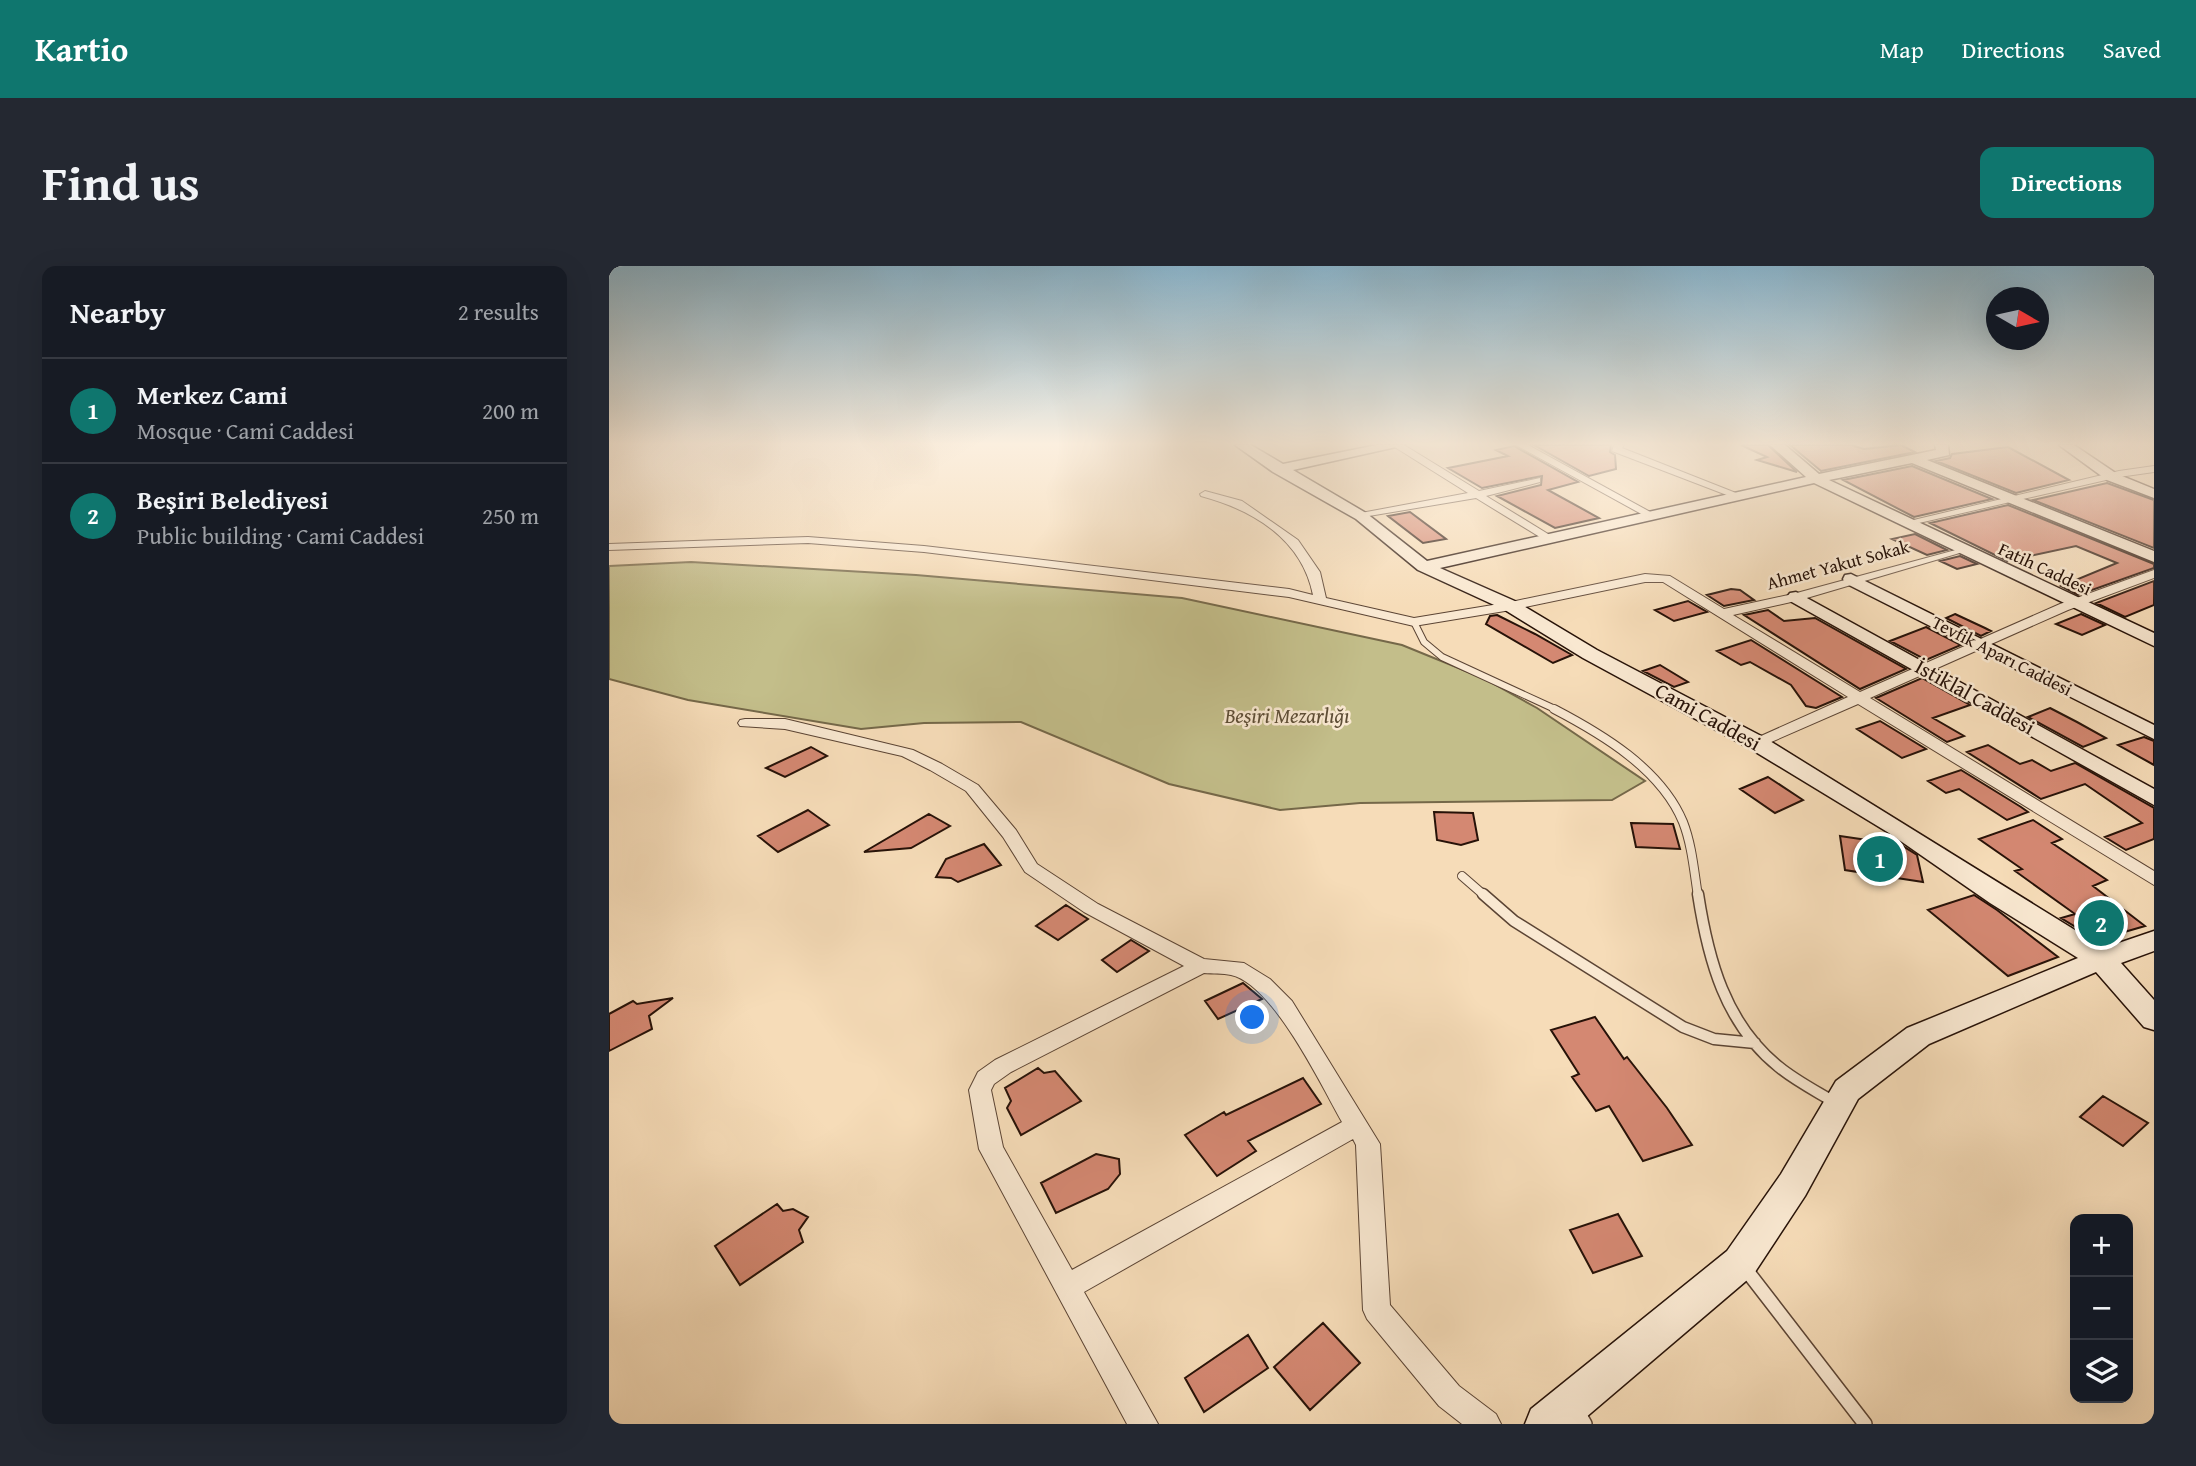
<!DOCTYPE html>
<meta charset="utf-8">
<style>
:root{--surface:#171b24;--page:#242831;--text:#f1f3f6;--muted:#9ea1a6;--line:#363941;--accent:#0f766e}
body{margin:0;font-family:"Gentium Book Plus",serif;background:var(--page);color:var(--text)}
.controls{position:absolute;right:21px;bottom:21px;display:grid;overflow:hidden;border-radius:14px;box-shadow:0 7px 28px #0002}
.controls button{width:63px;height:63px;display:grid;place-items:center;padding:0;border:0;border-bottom:2px solid var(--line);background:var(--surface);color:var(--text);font:35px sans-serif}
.compass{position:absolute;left:1377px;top:21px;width:63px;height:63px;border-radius:50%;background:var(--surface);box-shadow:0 7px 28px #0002;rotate:99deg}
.you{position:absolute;left:644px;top:752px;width:24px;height:24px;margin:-18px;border:5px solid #fff;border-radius:50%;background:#1a73e8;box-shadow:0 0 0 10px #1a73e833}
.badge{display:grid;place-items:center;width:46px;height:46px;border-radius:50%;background:var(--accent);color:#fff;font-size:23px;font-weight:700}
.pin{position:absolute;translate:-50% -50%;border:4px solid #fff;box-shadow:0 2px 7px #0006}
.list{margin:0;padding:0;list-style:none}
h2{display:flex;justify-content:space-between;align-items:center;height:91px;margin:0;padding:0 28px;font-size:30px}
h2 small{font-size:23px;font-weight:400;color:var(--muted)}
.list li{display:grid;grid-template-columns:46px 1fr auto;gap:21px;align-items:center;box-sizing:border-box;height:105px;padding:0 28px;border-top:2px solid var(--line)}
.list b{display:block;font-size:26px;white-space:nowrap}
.list p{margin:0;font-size:23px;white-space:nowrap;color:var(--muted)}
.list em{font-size:23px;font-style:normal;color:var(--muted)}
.icon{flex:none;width:38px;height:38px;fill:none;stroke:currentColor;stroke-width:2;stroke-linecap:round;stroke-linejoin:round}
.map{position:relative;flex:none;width:1545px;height:1158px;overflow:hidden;border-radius:14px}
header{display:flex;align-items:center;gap:42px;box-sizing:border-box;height:98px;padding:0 35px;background:var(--accent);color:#fff}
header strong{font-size:33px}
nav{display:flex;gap:38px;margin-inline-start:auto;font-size:24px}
.intro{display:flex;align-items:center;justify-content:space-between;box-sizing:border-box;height:168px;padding:0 42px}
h1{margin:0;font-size:49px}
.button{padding:18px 32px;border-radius:14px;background:var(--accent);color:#fff;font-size:24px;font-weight:700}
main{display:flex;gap:42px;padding:0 42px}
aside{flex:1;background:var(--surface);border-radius:14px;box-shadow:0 7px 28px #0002}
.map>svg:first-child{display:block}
.green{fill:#c3be8a;stroke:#756849;stroke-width:2}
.building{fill:#d48872;stroke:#271208;stroke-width:2}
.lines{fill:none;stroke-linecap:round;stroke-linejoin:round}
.lane-far3-casing{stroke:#5b4434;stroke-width:8}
.lane-far2-casing{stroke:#5b4434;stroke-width:10}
.lane-far1-casing{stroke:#5b4434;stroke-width:13}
.lane-casing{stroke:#5b4434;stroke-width:16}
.street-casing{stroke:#5b4434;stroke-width:2}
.secondary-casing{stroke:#271208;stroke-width:3}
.lane-far3{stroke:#f9e8d1;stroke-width:6}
.lane-far2{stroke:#f9e8d1;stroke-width:8}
.lane-far1{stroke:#f9e8d1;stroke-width:10}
.lane{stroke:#f9e8d1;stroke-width:13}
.street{fill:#f9e8d1;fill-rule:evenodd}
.secondary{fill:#f9e8d1;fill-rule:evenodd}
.labels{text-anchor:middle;stroke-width:5;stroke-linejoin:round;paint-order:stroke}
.far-street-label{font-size:18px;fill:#271208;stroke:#f9e8d1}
.street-label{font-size:21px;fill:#271208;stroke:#f9e8d1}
.park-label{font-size:21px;font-style:italic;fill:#5e4e36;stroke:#f9e8d1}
</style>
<header>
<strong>Kartio</strong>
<nav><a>Map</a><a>Directions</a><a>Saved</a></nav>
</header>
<div class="intro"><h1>Find us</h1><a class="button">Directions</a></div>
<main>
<aside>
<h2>Nearby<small>2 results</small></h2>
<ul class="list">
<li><span class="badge">1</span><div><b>Merkez Cami</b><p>Mosque · Cami Caddesi</p></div><em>200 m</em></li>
<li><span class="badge">2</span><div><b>Beşiri Belediyesi</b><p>Public building · Cami Caddesi</p></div><em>250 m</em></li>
</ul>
</aside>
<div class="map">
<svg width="1545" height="1158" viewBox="0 0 1545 1158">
<rect width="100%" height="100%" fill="#f6dcb8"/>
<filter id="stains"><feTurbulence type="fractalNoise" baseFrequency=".00286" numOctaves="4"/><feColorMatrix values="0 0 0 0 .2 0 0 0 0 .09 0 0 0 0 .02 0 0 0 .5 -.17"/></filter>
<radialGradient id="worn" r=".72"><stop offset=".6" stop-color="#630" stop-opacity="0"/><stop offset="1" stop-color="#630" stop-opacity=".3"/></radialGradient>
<!-- green -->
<path class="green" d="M82,296l225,13 266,23 220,47 81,33 54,30 108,73 -33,19 -252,3 -80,7 -111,-26 -148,-62 -97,1 -63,6 -173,-29 -79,-21v-113z"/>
<!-- building -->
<path class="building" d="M925,179h77l-1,7 5,3 1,14 -27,7z
M1132,179h27l29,27 -40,-12 10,-3z
M1181,179h61l13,4 37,-4 14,7 -94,19z
M905,180l64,36 -30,8 51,28 -44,10 -58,-32 44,-11 1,-9 -60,12 -34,-20 60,-12 -12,-6z
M1399,181l61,33 -53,13 -80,-32 14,-3 2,-4z
M1303,200l80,33 -78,18 -71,-37z
M1498,217l47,17v48l-121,-48z
M1399,239l146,59v4l-76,27 -17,-9 56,-23 -41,-17 -69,15 -77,-38z
M801,246l36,27 -23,4 -35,-27z
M1306,268l32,16 -20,5 -35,-16z
M1351,290l17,8 -20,5 -17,-8z
M1545,315v24l-29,12 -29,-14z
M1122,323l9,1 14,10 -30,6 -17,-11z
M1079,335l19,11 -33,9 -19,-11z
M1159,344l16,11 31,-3 91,51 -46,20 -116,-74z
M1346,348l30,14 6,3 -10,5 -35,-18z
M1472,348l24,11 -23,10 -26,-11z
M888,349l38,19 37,21 -19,8 -67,-39 4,-8z
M1317,361l35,18 -35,15 -36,-19z
M1142,374l91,57 -26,11 -10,-2 -15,-21 -41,-23 -9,3 -24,-14z
M1051,399l28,17 -14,5 -31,-16z
M1313,412l48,27 -37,13 31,18 -17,6 -71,-44z
M1441,442l27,14 29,16 -23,9 -55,-30z
M1271,455l46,28 -24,9 -45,-29z
M1535,471l10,4v24l-36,-20z
M1379,479l32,19 12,-4 19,11 24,-8 79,45v31l-28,11 -21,-13 37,-14 -57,-39 -44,15 -74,-47z
M202,481l16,9 -42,21 -19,-9z
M1352,504l60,37 7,5 -21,8 -48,-31 -13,4 -18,-12z
M1159,511l35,23 -28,13 -35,-24z
M199,544l21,15 -51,27 -20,-16z
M825,546l39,1 5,27 -17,5 -24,-5z
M320,548l21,12 -39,22 -47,4z
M1424,554l29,19 -10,4 55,37 -14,6 52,40 -48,14 -36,-22 14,-4 -60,-43 7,-2 -43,-30z
M1022,557l42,1 7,25 -44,-2z
M1231,570l61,9 16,10 6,27 -78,-12z
M375,578l17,21 -43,17 -7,-4 -15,-1 10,-18z
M1365,629l23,15 61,47 -50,19 -80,-66z
M457,639l22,14 -30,21 -22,-14z
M522,674l18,11 -32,21 -15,-12z
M634,717l19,16 -44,20 -13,-18z
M64,732l-24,18 3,13 -43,22v-37l24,-13 4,3z
M986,751l29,42 3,-2 40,51 25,37 -49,16 -34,-55 -13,5 -24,-34 7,-3 -28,-44z
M429,802l6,5 11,-2 26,30 -60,34 -14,-27 4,-7 -6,-13z
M694,812l18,26 -73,37 8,10 -39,25 -32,-41 39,-23 2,3z
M1494,830l45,27 -25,23 -43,-29z
M487,888l23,5 1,15 -12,15 -52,24 -15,-30z
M168,938l6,7 10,-2 15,8 -9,13 4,12 -63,43 -25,-39z
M1009,948l24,42 -49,17 -23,-43z
M714,1057l37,40 -50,47 -36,-43z
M639,1069l20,33 -64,44 -19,-34z"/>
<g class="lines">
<defs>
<path id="lane-far3" d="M805,356l10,20 18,15 115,53"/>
<path id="lane-far2" d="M945,443c48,25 107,60 129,113 9,23 11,49 15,74
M853,610l23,20"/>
<path id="lane-far1" d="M874,628l31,27 169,106 31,12 41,4
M1089,628c10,65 27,130 81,173 17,14 37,24 55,35"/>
<path id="lane" d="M1135,1001l121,157
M968,1144l8,14"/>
<path id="street" d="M795,179l75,46 61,-13v4l-54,14 67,41 -10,2 -67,-41 -119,20v-4l4,-1 107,-20 -75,-47z
M907,179h12l126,69 -9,2z
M1005,179h10l-2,3 119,47 -9,2 -120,-46z
M1545,200v6l-35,5 -213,49 -5,-3 218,-52z
M596,225l37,10 56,39 22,32 6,26 88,20 97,-16 134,-28 25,2 54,33 69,-15 170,-46v4l-163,48 -67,15 127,77 200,-88 94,-34v8l-86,32 -198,88 284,173v14l-296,-181 -96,42h-10l-3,-3 3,-3 96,-43 -185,-115h-18l-134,28 -97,16 -125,-29 -365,-45 -116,-9 -199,7v-6l199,-7 116,9 365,43 24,6c-11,-56 -60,-85 -112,-99l-1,-2z
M136,453h40l128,31 29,14 36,21 38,45 21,34 61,40 106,55 40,4 26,16 22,22 88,143 10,161 69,81 37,28 5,10h-39l-23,-18 -72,-87 -4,-9 -7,-165 -3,-6 -269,153 74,132h-31l-148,-275 -10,-59 9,-18 17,-12 189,-94 -100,-54 -59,-40 -22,-35 -37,-46 -36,-21 -28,-14 -117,-27 -45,-3 -2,-3 2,-3zM595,707c8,1 19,0 27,2 42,9 90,110 111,147l-270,148 -69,-123 -12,-57 3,-6 17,-12z"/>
<path id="secondary" d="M626,179h16l32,19 94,-19h28l-112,25 73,43 61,48 379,-84 -36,-32h15l34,29 117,-24 -1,-5h13l1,10 -22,5 227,91v11l-242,-99 -83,17 325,153v13l-340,-163 -374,85 77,34 80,48 168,88 339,210 50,-17v20l-33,12 33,37v30l-10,-3 -48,-55 -167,72 -71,55 -53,97 -52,79 -175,149h-53l6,-15 196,-158 54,-77 55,-93 71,-53 171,-70 -88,-55 -101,-70 -140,-85 -166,-90 -78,-48 -87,-40 -62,-51 -83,-47z
M1450,179h15l43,29 37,15v9l-47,-18z
M1242,308l303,151v14l-309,-156 -2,-4 2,-4z
M1187,326l358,197v16l-364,-204 -3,-4 3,-4z"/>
</defs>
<!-- lane-far3 casing -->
<use href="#lane-far3" class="lane-far3-casing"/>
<!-- lane-far2 casing -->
<use href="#lane-far2" class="lane-far2-casing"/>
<!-- lane-far1 casing -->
<use href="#lane-far1" class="lane-far1-casing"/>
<!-- lane casing -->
<use href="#lane" class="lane-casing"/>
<!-- street casing -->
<use href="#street" class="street-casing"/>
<!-- secondary casing -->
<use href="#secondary" class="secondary-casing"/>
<!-- lane-far3 -->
<use href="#lane-far3" class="lane-far3"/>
<!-- lane-far2 -->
<use href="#lane-far2" class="lane-far2"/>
<!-- lane-far1 -->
<use href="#lane-far1" class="lane-far1"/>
<!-- lane -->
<use href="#lane" class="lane"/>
<!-- street -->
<use href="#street" class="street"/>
<!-- secondary -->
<use href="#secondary" class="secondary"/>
</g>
<!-- sky -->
<linearGradient id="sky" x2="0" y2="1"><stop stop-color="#8ab7d0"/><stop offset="0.52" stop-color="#fbefdf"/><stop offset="1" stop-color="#fbefdf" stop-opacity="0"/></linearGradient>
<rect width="1545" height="342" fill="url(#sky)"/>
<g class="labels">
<!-- far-street labels -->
<g class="far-street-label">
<text transform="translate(1229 299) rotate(-15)" y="6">Ahmet Yakut Sokak</text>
<text transform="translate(1436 303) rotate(25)" y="6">Fatih Caddesi</text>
<text transform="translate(1393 390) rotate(27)" y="6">Tevfik Aparı Caddesi</text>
</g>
<!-- street labels -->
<g class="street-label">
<text transform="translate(1366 431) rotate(29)" y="7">İstiklal Caddesi</text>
<text transform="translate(1099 451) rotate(29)" y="7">Cami Caddesi</text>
</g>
<!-- park labels -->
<g class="park-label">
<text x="678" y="457">Beşiri Mezarlığı</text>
</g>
</g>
<rect width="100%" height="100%" filter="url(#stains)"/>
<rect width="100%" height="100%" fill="url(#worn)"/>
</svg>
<div class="controls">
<button>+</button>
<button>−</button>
<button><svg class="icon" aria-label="layers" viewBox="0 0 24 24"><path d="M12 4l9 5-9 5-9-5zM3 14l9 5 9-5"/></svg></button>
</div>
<svg class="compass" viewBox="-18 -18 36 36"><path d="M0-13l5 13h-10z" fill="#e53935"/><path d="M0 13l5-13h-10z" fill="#9ea1a6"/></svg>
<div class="you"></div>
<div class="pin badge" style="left:1271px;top:593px">1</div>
<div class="pin badge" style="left:1492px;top:657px">2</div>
</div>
</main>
